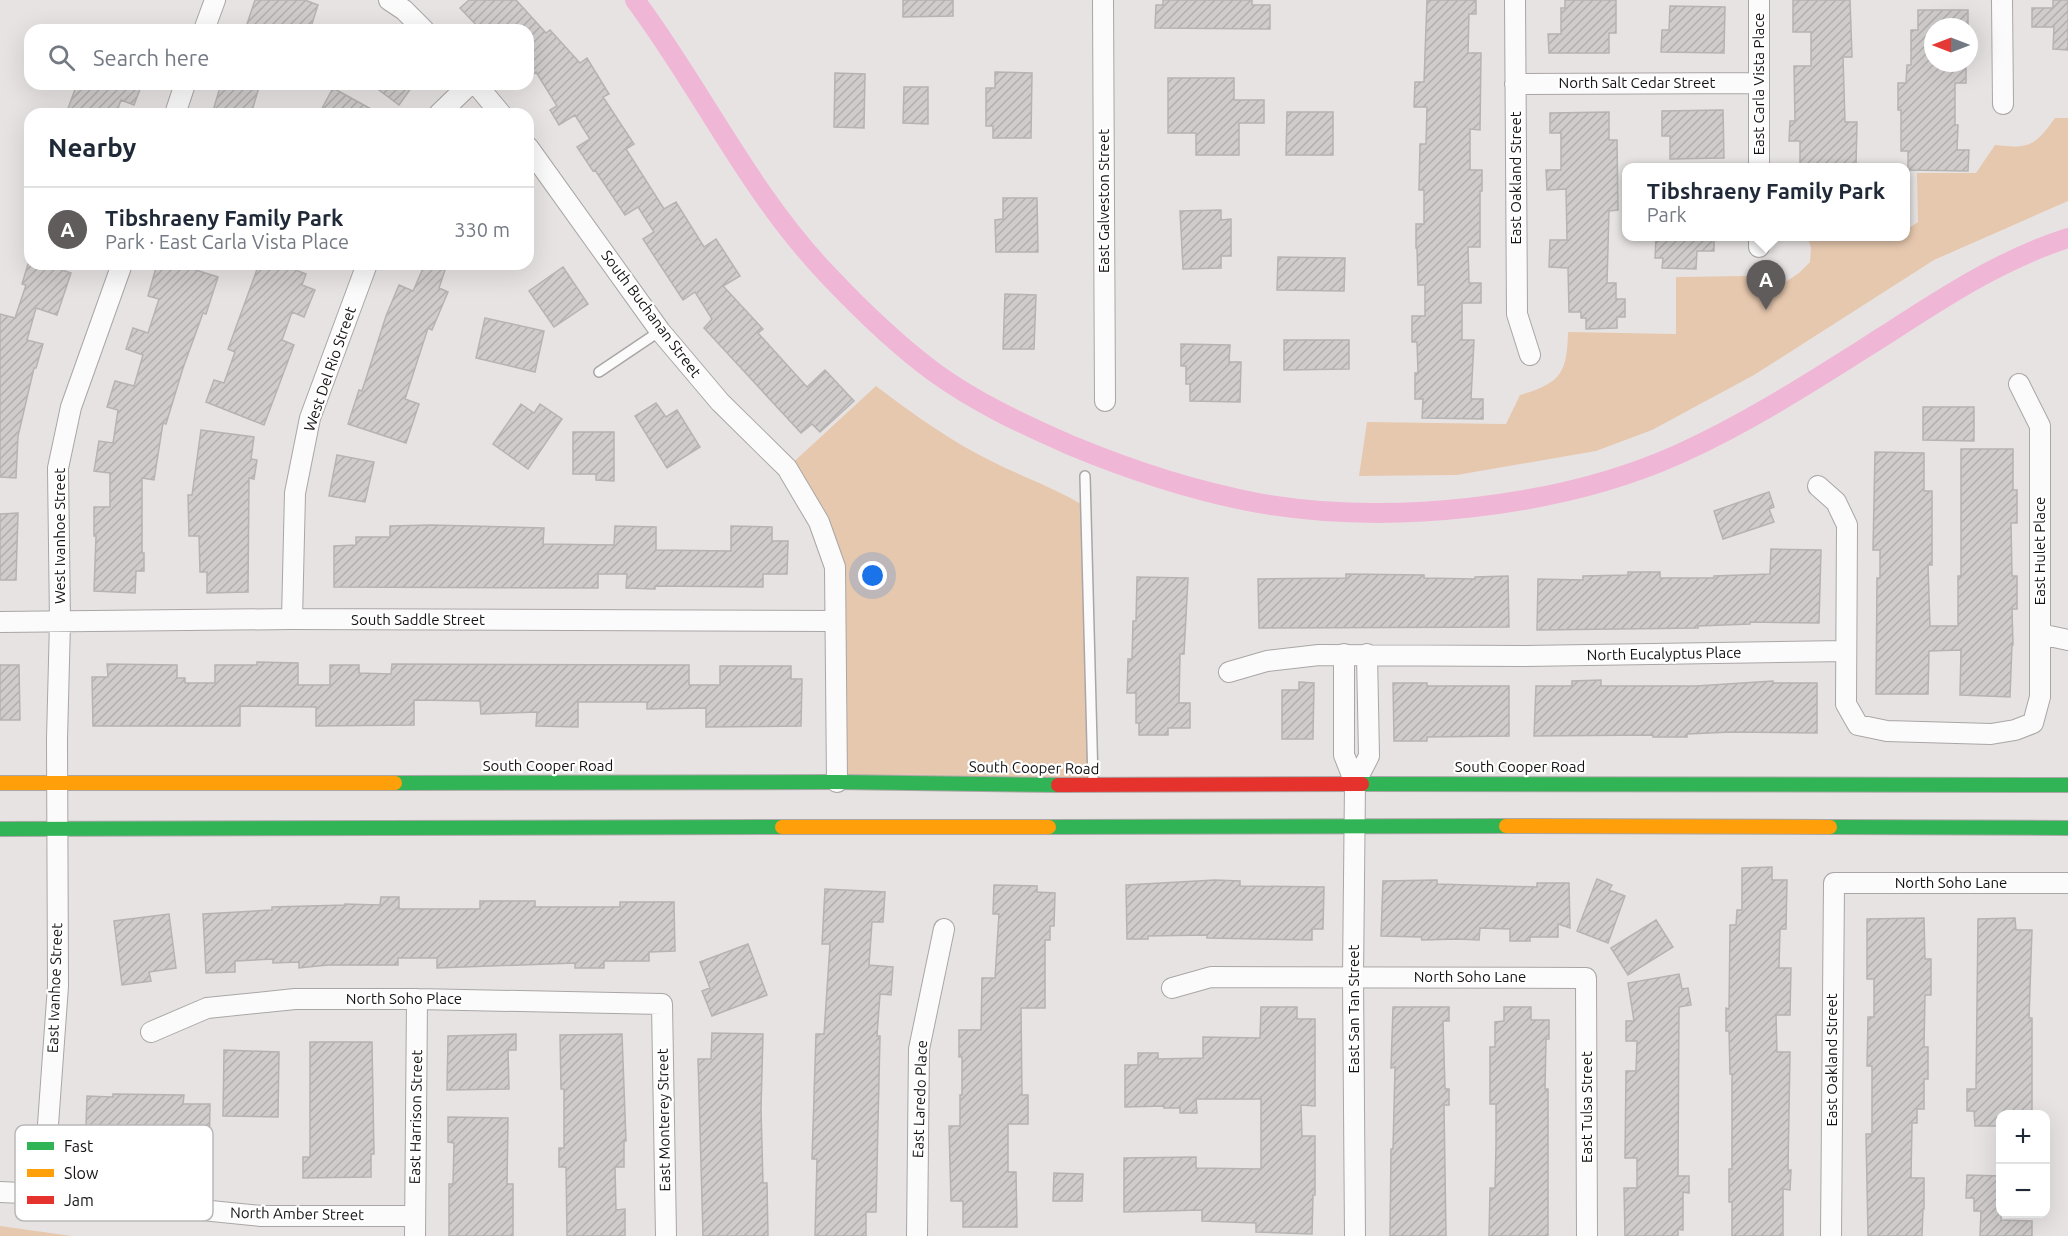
<!DOCTYPE html>
<meta charset="utf-8">
<style>
:root{--surface:#fff;--page:#f2f2f3;--text:#1f2937;--muted:#747a83;--line:#e0e1e3;--accent:#605c5c}
body{margin:0;font-family:Ubuntu,sans-serif;background:var(--page);color:var(--text)}
.controls{position:absolute;right:18px;bottom:18px;display:grid;overflow:hidden;border-radius:12px;box-shadow:0 6px 24px #0002}
.controls button{width:54px;height:54px;display:grid;place-items:center;padding:0;border:0;border-bottom:2px solid var(--line);background:var(--surface);color:var(--text);font:30px sans-serif}
.compass{position:absolute;left:1924px;top:18px;width:54px;height:54px;border-radius:50%;background:var(--surface);box-shadow:0 6px 24px #0002;rotate:270deg}
.you{position:absolute;left:873px;top:576px;width:21px;height:21px;margin:-15px;border:4px solid #fff;border-radius:50%;background:#1a73e8;box-shadow:0 0 0 9px #1a73e833}
.badge{display:grid;place-items:center;width:39px;height:39px;border-radius:50%;background:var(--accent);color:#fff;font-size:20px;font-weight:700}
.pin{position:absolute;translate:-50% -50px;filter:drop-shadow(0 2px 3px #0008)}
.pin::after{content:'';position:absolute;top:32px;width:21px;height:18px;background:inherit;clip-path:polygon(0 0,100% 0,50% 100%)}
.popup{position:absolute;left:1622px;top:163px;width:288px;height:78px;box-sizing:border-box;display:grid;place-content:center;border-radius:12px;background:var(--surface);filter:drop-shadow(0 2px 4px #0005);font-size:20px;white-space:nowrap;color:var(--muted)}
.popup b{font-size:22px;color:var(--text)}
.popup::after{content:'';position:absolute;left:50%;top:100%;margin-left:-12px;border:12px solid transparent;border-top-color:var(--surface)}
.list{margin:0;padding:0;list-style:none}
h2{display:flex;justify-content:space-between;align-items:center;height:78px;margin:0;padding:0 24px;font-size:26px}
h2 small{font-size:20px;font-weight:400;color:var(--muted)}
.list li{display:grid;grid-template-columns:39px 1fr auto;gap:18px;align-items:center;box-sizing:border-box;height:84px;padding:0 24px;border-top:2px solid var(--line)}
.list b{display:block;font-size:22px;white-space:nowrap}
.list p{margin:0;font-size:20px;white-space:nowrap;color:var(--muted)}
.list em{font-size:20px;font-style:normal;color:var(--muted)}
.icon{flex:none;width:33px;height:33px;fill:none;stroke:currentColor;stroke-width:2;stroke-linecap:round;stroke-linejoin:round}
.map{position:relative;flex:none;width:2068px;height:1236px;overflow:hidden}
.search{position:absolute;background:var(--surface);box-shadow:0 6px 24px #0002;left:24px;top:24px;width:510px;height:66px;display:flex;align-items:center;gap:15px;box-sizing:border-box;padding:0 21px;border-radius:18px;color:var(--muted);font-size:22px}
.panel{position:absolute;background:var(--surface);box-shadow:0 6px 24px #0002;left:24px;top:108px;width:510px;height:162px;border-radius:18px}
.map>svg:first-child{display:block}
.park{fill:#e6c8ae}
.lines{fill:none;stroke-linecap:round;stroke-linejoin:round}
.canal{stroke:#f0b6d6;stroke-width:20}
.building{fill:url(#building-hatch);stroke:#b6b3b3;stroke-width:1.5}
.lane-casing{stroke:#aaa6a6;stroke-width:12}
.street-casing{stroke:#aaa6a6;stroke-width:22}
.fast-casing{stroke:#aaa6a6;stroke-width:16}
.slow-casing{stroke:#aaa6a6;stroke-width:16}
.jam-casing{stroke:#aaa6a6;stroke-width:16}
.lane{stroke:#fcfbfb;stroke-width:9}
.street{stroke:#fcfbfb;stroke-width:20}
.fast{stroke:#30b455;stroke-width:14}
.slow{stroke:#ff9f0a;stroke-width:14}
.jam{stroke:#e5322d;stroke-width:14}
.labels{text-anchor:middle;stroke-width:4.5;stroke-linejoin:round;paint-order:stroke}
.street-label{font-size:15px;fill:#161313;stroke:#fff}
.key{fill:#fff;stroke:#b9b8b8;stroke-width:1.5}
.key-label{font-size:16px;fill:#161313}
</style>
<div class="map">
<svg width="2068" height="1236" viewBox="0 0 2068 1236">
<defs>
<pattern id="building-hatch" width="6" height="6" patternUnits="userSpaceOnUse" patternTransform="scale(1.5)"><rect width="6" height="6" fill="#d0cccc"/><path d="M-1 1l2-2M0 6l6-6M5 7l2-2" fill="none" stroke="#b2aeae"/></pattern>
</defs>
<rect width="100%" height="100%" fill="#e8e3e3"/>
<!-- park -->
<path class="park" d="M2055,118h13v83l-134,59 -180,115 -102,55 -56,21 -139,24 -98,1 8,-54 139,2 14,-29c41,-12 47,-22 48,-63l108,2v-57l70,-1 9,8 23,3 21,-14 11,-11 1,-14 -3,-11 98,-1v-6l12,-8 -1,-49h59l19,-28c34,4 40,1 60,-27z
M876,386c38,29 76,56 119,77 31,15 62,26 91,44l7,279 -256,-4 -2,-215 -48,-99z
M0,1226l72,10h-72z"/>
<g class="lines">
<!-- canal -->
<path class="canal" d="M635,0c67,90 114,192 192,274 33,35 69,70 107,98 41,30 90,53 136,73 60,25 124,46 188,58 130,23 301,5 421,-49 73,-33 140,-77 208,-120 57,-37 115,-75 181,-96"/>
</g>
<!-- building -->
<path class="building" d="M255,0h50l13,5 -8,25h-44l-19,-6z
M469,0h47l30,33 4,-3 30,33 7,-5 22,36 -6,3 31,47 -8,5 38,60 12,-7 28,45 12,-8 24,37 -17,10 40,43 -5,4 49,54 18,-17 29,31 -34,31 -8,-8 -11,9 -97,-105 8,-9 -17,-27 -12,8 -40,-61 11,-7 -16,-25 -13,8 -30,-45 -2,1 -16,-24 13,-8 -15,-24 -16,10 -9,-15 7,-4 -21,-34 -8,7v-49h-47l-21,-22z
M903,0h50v16l-50,1z
M1163,0h89v5h18v24l-115,-1 1,-23h7z
M1427,0h49v14h-7l-1,39h13l-1,77 -10,-1v41h12v21h-2v56h-12l1,36h12v20h-19v37h12l-3,59h12v20l-61,-1 1,-19h-8v-26h3l-1,-31h-5v-26h13v-31h-7l-1,-37h-1v-24h8v-34h-5l1,-46h6l1,-37h-13l1,-25h9z
M1565,0h51v33h-7v20h-60l-1,-19h13v-26h4z
M1793,0h57l2,57h-9l2,65h12l-1,45h-56v-26h-11l1,-20h5l-1,-55h17v-34h-18z
M2053,0h15v50l-15,-1 1,-22h-22v-19h21z
M1670,6l55,1 -1,46 -63,-1 1,-22h7z
M1918,10h50v17h-35v38h33v18h-11v42h3l-1,25h12l-1,21 -60,-1v-19h-7v-41h-3v-27h8l1,-18h4v-35h7z
M995,72l37,1 -1,65h-38v-12h-7v-38h9z
M835,73l30,1 -1,54 -30,-1z
M1168,78h66v22h30v23h-25v32h-43v-22h-28z
M77,84h65l-8,21 -13,-5 -5,14h-50z
M221,84h39l-9,30h-39z
M371,84h43l-15,21z
M904,87h24v37l-25,-1z
M333,88l47,26h-61z
M1723,110l1,48 -54,1v-23h-8v-25z
M1287,112h46v43h-47z
M1609,112v28h8l1,70 -9,1 -2,72h9v16h9v18h-8v11l-31,1v-11h-5v-6h-12l-1,-44 -19,-1 1,-27h17l-1,-51 -19,1 -1,-20h15v-37h-11v-20z
M1003,198h34l1,54h-42l-1,-32 8,-1z
M1221,210v10l10,-1v37h-10v12l-38,1 -3,-58z
M1664,237h50v14h-17l-1,18 -34,-1 1,-10h-8l1,-20z
M1278,257l67,1 -1,33 -67,-1z
M28,264h16l27,9 -14,42 -21,-7 -9,32 16,4 -7,24h-2l-16,68 -2,42 -16,-1v-163l15,4 11,-33 -4,-1z
M157,264h20l41,13 -12,37 -3,-1 -20,55 -17,56 -3,-1 -9,57 -12,-2v75h2v18h-8l-1,22 -41,-2 2,-55h-2v-29h16v-34l-16,-2 5,-30 14,2 5,-33 -11,-3 8,-26 19,5 9,-31 -17,-6 7,-21 15,5 11,-34 -11,-3z
M259,264h21l26,10 -4,11 13,5 -11,27 -12,-5 -10,28 12,5 -30,80 -58,-23 8,-22 10,3 11,-31 -7,-3z
M425,264h22l-8,24 9,4 -16,38 -4,-2 -23,71 14,5 -13,39 -58,-19 11,-34 3,1 24,-75 13,-31 14,6z
M563,267l25,37 -34,23 -25,-36z
M1005,294l31,1 -2,54h-31z
M485,318l59,13 -9,41 -59,-14z
M1284,340h65v29l-65,1z
M1181,344l49,1 -1,17h12l-1,40 -50,-1v-17h-4v-18h-5z
M656,403l10,14 11,-7 23,37 -33,21 -32,-52z
M521,404l13,9 6,-9 22,15 -34,50 -35,-25z
M1923,407h51v34l-51,-1z
M201,430l53,7 -3,22 6,1 -3,19 -5,-1 -1,114 -41,1v-21h-7l-1,-36h-10l-1,-41h4z
M573,432h41v49l-18,-1v-6h-23z
M1961,449h52v41h4v33h-6l1,53h5v33h-5l1,36h-1l-2,52 -50,-2 1,-45 -32,1 -1,43h-52l1,-116h3v-28h-7l2,-98 49,1v38h8v74h-4l2,61h28v-50h3z
M337,455l37,7 -9,40 -36,-6z
M1769,492l5,15 -5,2 5,13 -51,17 -9,-28z
M18,513l-2,67h-16v-66z
M431,525l113,3 -1,16 71,1 1,-19 41,1v23l75,1v-25l41,1v14h16l-1,33h-24v13l-108,-1v3l-29,-1 1,-14h-29v14l-264,-1v-41l22,-1v-8h34v-11z
M1771,549l50,1 -2,73 -69,-1v2l-52,2v2l-161,2 1,-51 45,1v-4l45,-1v-3h32v6h54v-2l56,-2z
M1346,574l78,1v3l51,1v-2l33,-1 1,51 -250,1 -1,-49 88,-1z
M1137,577l51,1 -4,76h-4l-1,49h11v25h-22v7h-29v-12h-3v-30h-9l1,-34h4l1,-38h3z
M257,662l41,1v22h32v-20h29v8l32,1 1,-10 297,1v20h31v-19h71v13h11l-1,47 -95,1v-19l-59,1v-7h-69v25l-42,-1 1,-14 -56,2 -1,-13 -66,-1v25l-98,1v-19l-76,-1v20h-147l-1,-49h16l-1,-13 70,1v13h8v5h30v-18h42z
M0,665h19l1,55h-20z
M1601,680v6h95l77,-5v2h44v50l-85,-1 -45,2v3h-34v-2l-119,1 2,-50h36v-5z
M1299,682l15,1 -1,56h-31v-49h17z
M1393,683h34v3h82v50l-82,1v4h-33z
M1772,867v13h15l-1,49h-6l-1,39h12l-1,47h-14l1,37h13l-2,118h3l-1,20 -7,-1v47h-51v-34h-3v-33h3v-95h-2l-1,-43h-3v-23l3,1 1,-84h6l1,-15h5v-42z
M1597,879l15,6 -3,5 16,6 -17,47 -31,-12z
M1215,880l25,1v5l84,1 -1,42h-11v11l-105,-2v-3l-59,1v3h-21l-1,-54z
M1437,880v4l100,3v-4h32l1,45 -12,-4v13h-28v4h-20v-12l-30,-1 -1,12 -21,-1 -36,1 -1,-3 -40,-1 2,-55z
M994,885l43,1v6l18,1 -1,33h-4v14h-5v68h-24l1,87h6v29h-20v48h8l1,55h-54v-26h-12l-2,-75h11v-31h2v-38h-3v-27h22l1,-52h13l4,-64h-6z
M825,889l60,3 -2,30h-11l-3,43 24,2 -2,28 -11,-1 -3,42h3l-4,176h-10v24h-51l2,-77h-5l4,-125h8l6,-90h-8z
M381,897h18v12h81v-8h55v6h85v-5h54l1,49 -26,1v9h-45v7h-29v-5l-138,5v-10h-39v7h-70l-29,3v-6l-26,1v-4l-38,2v11l-29,1 -3,-59 69,-4v-3l73,-2v-1l35,1z
M169,914l7,54 -27,4 2,9 -29,4 -8,-64z
M1924,918l1,41h6v36h-6l-1,52h4v32h-4v30h-7v14h-5l-1,55h13v31h-1l-1,27h-54l-2,-102h6v-68h-5l1,-49h6v-38h-7v-60z
M2015,918l1,12h16l-3,88h3v96h-31v12h-26l-1,-15h-7v-22h9l2,-170z
M1656,920l17,27 -45,28 -17,-27z
M748,944l19,51 -55,21 -10,-25 8,-3 -10,-26z
M1679,974l3,15 6,-1 3,17 -12,2 -1,169h11v17l-6,-1v38l-5,-1v7h-53l-1,-48h13v-30h-12l1,-87h10l1,-30h-11v-20h8l-6,-38z
M1261,1007h36v12h18v87l-14,-1 1,31h13v59h-2l-1,39 -56,-2v-9l-54,-2v-11l-78,2v-54l72,-1v11l65,1v-70h-65l1,14h-17v-5h-16v-2l-39,1v-42h13v-12h20v6l45,-1v-21l57,1z
M1393,1007h56v14h-6l2,68h4v16h-5l2,131h-56l1,-87h2l2,-82 -4,1z
M1504,1007h27v13h18v19h-3l-1,50h3v147h-59l1,-48h5l1,-43v-41h-6v-57h5v-25l9,-1z
M712,1033l51,1 -2,75 2,74h4l1,53h-65l-5,-177h13z
M516,1034v16h-8l1,39 -62,1 1,-54z
M622,1034l4,107h-2v26h-9l1,43 9,-1v27h-58l-1,-69h-7v-19h5v-59h-3l-1,-54z
M310,1042h62l2,112h-3v23l-68,1v-21h7z
M224,1050l55,2 -1,65 -55,-1z
M113,1094l71,1 -1,9h27l-1,55 -124,-3 2,-60 26,1z
M448,1117l60,1 -1,66h6v52h-64v-52h4l1,-41 -6,-1z
M1054,1173l29,1 -1,27h-29z
M1967,1175l34,1v44l31,1v15h-52l1,-25h-7v-13h-8z"/>
<g class="lines">
<defs>
<path id="lane" d="M599,372l61,-41
M1085,476l8,306"/>
<path id="street" d="M389,0l15,10 20,20
M1103,0l2,401
M1515,0l2,314 13,41
M2002,0l1,104
M204,30l11,-30
M476,84l25,30
M1515,84l244,-1
M175,114l10,-30
M439,114l31,-30
M528,147l132,184 60,71 67,66 32,54 16,45 2,215
M1759,168v-168
M1759,247v-11
M1818,486l18,16 11,23 -1,179 12,21 29,6 104,3 24,-4 18,-7 7,-26v-271l-21,-42
M292,619l3,-126 15,-75 57,-154
M0,622l292,-3 543,2
M2040,634l28,6
M1344,654v101l11,28 -2,194 2,259
M1229,672l38,-11 52,-6 206,1 321,-5
M1355,783l14,-27 -2,-102
M1172,988l39,-11 375,1 1,258
M151,1032l56,-24 88,-9h122l245,5 4,232
M0,1192l43,2 218,22h154
M43,1194l15,-208 -1,-247 3,-117 -2,-154 13,-61 51,-143
M415,1236l2,-237
M917,1236l2,-187 25,-120
M1831,1236l3,-353h234"/>
<path id="fast" d="M395,783l442,-1 221,3
M1362,784l706,1
M1049,827l457,-1
M1830,827l238,1
M0,829l782,-2"/>
<path id="slow" d="M0,783h395
M1506,826l324,1
M782,827h267"/>
<path id="jam" d="M1058,785l304,-1"/>
</defs>
<!-- lane casing -->
<use href="#lane" class="lane-casing"/>
<!-- street casing -->
<use href="#street" class="street-casing"/>
<!-- fast casing -->
<use href="#fast" class="fast-casing"/>
<!-- slow casing -->
<use href="#slow" class="slow-casing"/>
<!-- jam casing -->
<use href="#jam" class="jam-casing"/>
<!-- lane -->
<use href="#lane" class="lane"/>
<!-- street -->
<use href="#street" class="street"/>
<!-- fast -->
<use href="#fast" class="fast"/>
<!-- slow -->
<use href="#slow" class="slow"/>
<!-- jam -->
<use href="#jam" class="jam"/>
</g>
<g class="labels">
<!-- street labels -->
<g class="street-label">
<text x="1637" y="88">North Salt Cedar Street</text>
<text transform="translate(1759 84) rotate(-90)" y="5">East Carla Vista Place</text>
<text transform="translate(1516 178) rotate(-90)" y="5">East Oakland Street</text>
<text transform="translate(1104 201) rotate(-90)" y="5">East Galveston Street</text>
<text transform="translate(651 314) rotate(53)" y="5">South Buchanan Street</text>
<text transform="translate(330 369) rotate(-71)" y="5">West Del Rio Street</text>
<text transform="translate(60 536) rotate(-90)" y="5">West Ivanhoe Street</text>
<text transform="translate(2040 551) rotate(-90)" y="5">East Hulet Place</text>
<text x="418" y="625">South Saddle Street</text>
<text transform="translate(1664 654) rotate(-1)" y="5">North Eucalyptus Place</text>
<text x="548" y="771">South Cooper Road</text>
<text x="1520" y="772">South Cooper Road</text>
<text transform="translate(1034 768) rotate(1)" y="5">South Cooper Road</text>
<text x="1951" y="888">North Soho Lane</text>
<text x="1470" y="982">North Soho Lane</text>
<text transform="translate(55 988) rotate(-88)" y="5">East Ivanhoe Street</text>
<text x="404" y="1004">North Soho Place</text>
<text transform="translate(1354 1009) rotate(-90)" y="5">East San Tan Street</text>
<text transform="translate(1832 1060) rotate(-90)" y="5">East Oakland Street</text>
<text transform="translate(920 1099) rotate(-88)" y="5">East Laredo Place</text>
<text transform="translate(1587 1107) rotate(-90)" y="5">East Tulsa Street</text>
<text transform="translate(416 1117) rotate(-89)" y="5">East Harrison Street</text>
<text transform="translate(664 1120) rotate(-91)" y="5">East Monterey Street</text>
<text transform="translate(297 1214) rotate(1)" y="5">North Amber Street</text>
</g>
</g>
<!-- legend -->
<rect x="15" y="1125" width="198" height="96" rx="9" class="key"/>
<rect x="27" y="1142" width="27" height="8" fill="#30b455"/>
<rect x="27" y="1169" width="27" height="8" fill="#ff9f0a"/>
<rect x="27" y="1196" width="27" height="8" fill="#e5322d"/>
<g class="key-label">
<text x="64" y="1152">Fast</text>
<text x="64" y="1179">Slow</text>
<text x="64" y="1206">Jam</text>
</g>
</svg>
<div class="controls">
<button>+</button>
<button>−</button>
</div>
<svg class="compass" viewBox="-18 -18 36 36"><path d="M0-13l5 13h-10z" fill="#e53935"/><path d="M0 13l5-13h-10z" fill="#747a83"/></svg>
<div class="you"></div>
<div class="pin badge" style="left:1766px;top:310px">A</div>
<div class="popup"><b>Tibshraeny Family Park</b>Park</div>
<div class="search"><svg class="icon" aria-label="search" viewBox="0 0 24 24"><circle cx="10" cy="10" r="6"/><path d="M15 15l6 6"/></svg>Search here</div>
<section class="panel">
<h2>Nearby<small></small></h2>
<ul class="list">
<li><span class="badge">A</span><div><b>Tibshraeny Family Park</b><p>Park · East Carla Vista Place</p></div><em>330 m</em></li>
</ul>
</section>
</div>
